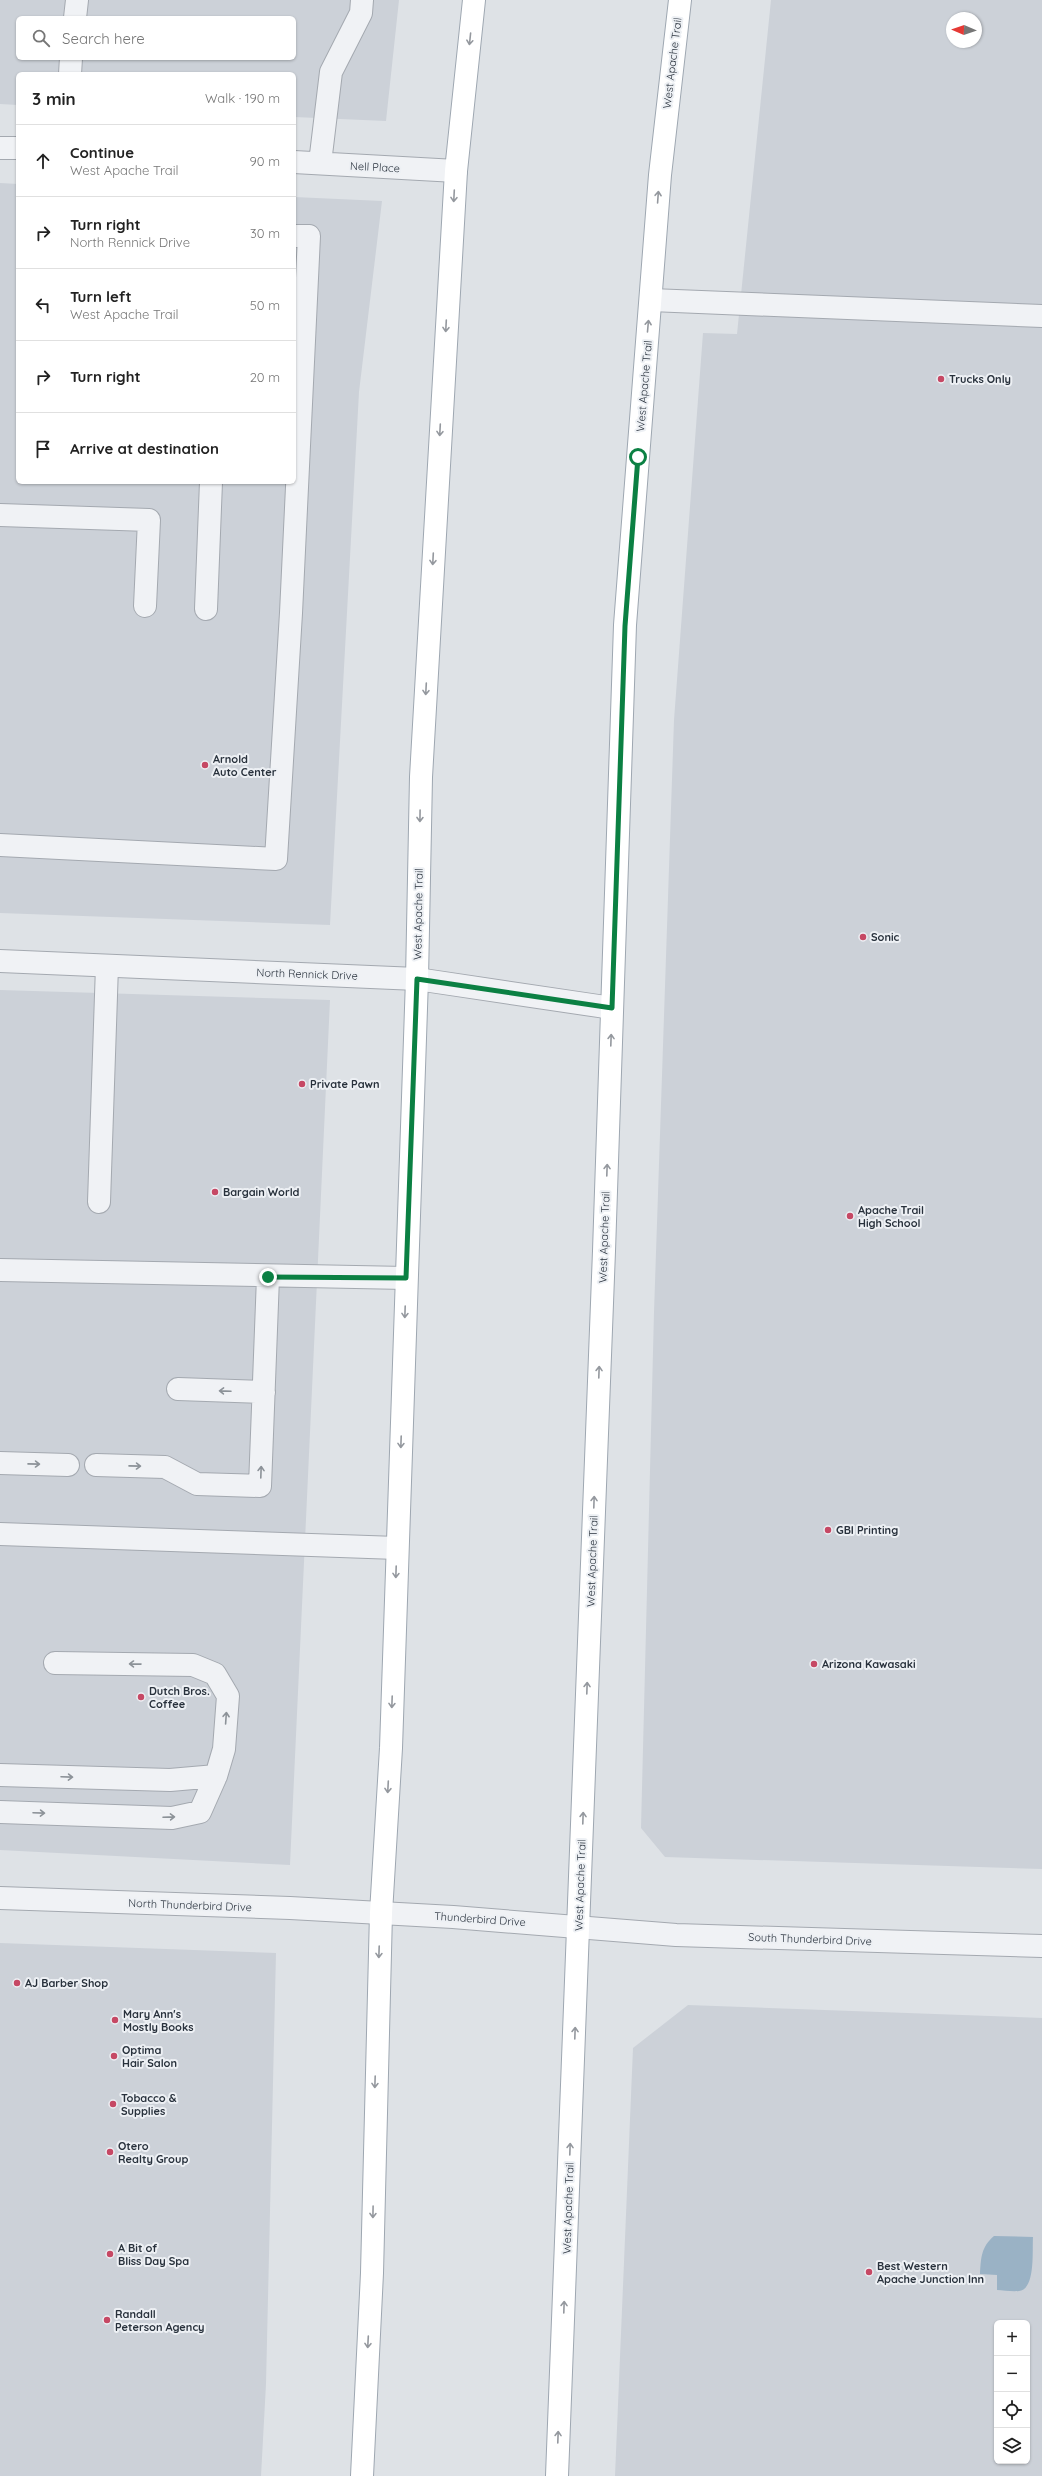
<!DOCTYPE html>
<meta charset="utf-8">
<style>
:root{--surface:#fff;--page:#f2f2f2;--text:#222;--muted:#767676;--line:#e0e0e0}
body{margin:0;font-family:Quicksand,sans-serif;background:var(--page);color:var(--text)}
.controls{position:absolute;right:12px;bottom:12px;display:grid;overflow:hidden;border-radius:6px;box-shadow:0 1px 3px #0004}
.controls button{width:36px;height:36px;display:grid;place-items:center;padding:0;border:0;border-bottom:1px solid var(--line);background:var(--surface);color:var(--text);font:20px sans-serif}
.compass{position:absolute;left:946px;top:12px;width:36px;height:36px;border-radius:50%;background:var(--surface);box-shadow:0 1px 3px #0004;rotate:272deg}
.stop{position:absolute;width:12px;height:12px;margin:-9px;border:3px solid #0b8043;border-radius:50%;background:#fff}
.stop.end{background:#0b8043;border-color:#fff;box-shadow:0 1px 4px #0008}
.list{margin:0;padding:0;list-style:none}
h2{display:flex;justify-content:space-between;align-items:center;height:52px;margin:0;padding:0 16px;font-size:17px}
h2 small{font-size:13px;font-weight:400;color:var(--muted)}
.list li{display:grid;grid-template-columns:26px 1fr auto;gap:12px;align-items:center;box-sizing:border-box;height:72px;padding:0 16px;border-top:1px solid var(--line)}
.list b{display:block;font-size:15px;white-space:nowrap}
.list p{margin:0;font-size:13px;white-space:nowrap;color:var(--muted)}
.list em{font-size:13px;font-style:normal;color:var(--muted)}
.icon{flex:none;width:22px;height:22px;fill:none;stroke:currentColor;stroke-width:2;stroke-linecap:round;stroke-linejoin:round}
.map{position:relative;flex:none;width:1042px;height:2476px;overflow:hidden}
.search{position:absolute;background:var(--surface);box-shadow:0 1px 3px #0004;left:16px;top:16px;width:280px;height:44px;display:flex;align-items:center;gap:10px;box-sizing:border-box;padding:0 14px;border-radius:6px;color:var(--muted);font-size:15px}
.panel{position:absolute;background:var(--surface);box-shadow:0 1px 3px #0004;left:16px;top:72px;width:280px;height:412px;border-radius:6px}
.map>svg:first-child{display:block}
.built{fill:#ccd1d8;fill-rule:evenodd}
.water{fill:#9ab2c5}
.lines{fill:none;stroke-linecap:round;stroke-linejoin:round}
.lane-casing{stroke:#a4a9b0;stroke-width:24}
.street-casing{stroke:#a4a9b0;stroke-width:24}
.primary-casing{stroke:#9ea7b1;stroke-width:24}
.lane{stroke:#f0f2f5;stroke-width:22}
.street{stroke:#f0f2f5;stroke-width:22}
.primary{stroke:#fff;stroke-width:22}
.oneway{stroke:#94989e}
.oneway2{stroke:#8c9298}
.route{stroke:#0b8043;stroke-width:5}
.poi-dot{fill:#c64864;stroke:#edf0f4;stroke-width:1.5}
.labels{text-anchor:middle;stroke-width:4;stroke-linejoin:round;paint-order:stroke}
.street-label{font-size:11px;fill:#28313c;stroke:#edf0f4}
.poi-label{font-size:11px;font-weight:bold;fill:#28313c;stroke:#edf0f4;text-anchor:start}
</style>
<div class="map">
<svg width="1042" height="2476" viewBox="0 0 1042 2476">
<rect width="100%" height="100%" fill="#dee2e6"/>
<!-- built -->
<path class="built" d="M0,0h399l-13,121 -92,-4v-43h-276v31l-18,-1zM18,18h276v40h-276z
M771,0h271v1869l-377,-12 -24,-29 13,-516 20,-592 29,-387 34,1zM952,18h24v24h-24z
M0,183l18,1v298h276v-285l88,4 -23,191 -29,533 -330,-12z
M0,990l330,10 -40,865 -290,-15z
M0,1943l276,10 -10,431 -5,92h-261z
M688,2005l354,13v458h-427l18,-428zM997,2323h30v138h-30z"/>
<!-- water -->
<path class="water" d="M994,2236l39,1c-1,13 3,52 -14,54 -7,1 -16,-1 -22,-1v-15l-17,-1c1,-16 1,-27 14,-38z"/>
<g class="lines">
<defs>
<path id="lane" d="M75,18l2,-18
M70,74l1,-16
M0,148h18
M294,162l162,9
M320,163l11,-91 30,-59 1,-13
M651,300l391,16
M0,515l149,5 -4,86
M206,609l5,-127
M0,845l276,14 15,-246 18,-377h-15
M99,1202l8,-236
M0,1270l406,8
M178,1389l86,3
M0,1463l68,2
M96,1465l69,2 32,17 63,2 8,-209
M0,1534l397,14
M0,1775l170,5 46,-4
M0,1812l172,6 28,-6 16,-36 8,-27 4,-53 -13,-22 -22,-9 -138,-2"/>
<path id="street" d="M0,961l417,18 195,29
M0,1898l290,10 163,9 223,18 366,11"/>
<path id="primary" d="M362,2476l10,-203 9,-360 10,-165 26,-769 4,-202 35,-606 18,-171
M557,2476l47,-1225 21,-626 35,-450 20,-175"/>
</defs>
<!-- lane casing -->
<use href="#lane" class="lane-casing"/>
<!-- street casing -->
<use href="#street" class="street-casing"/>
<!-- primary casing -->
<use href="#primary" class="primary-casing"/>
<!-- lane -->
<use href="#lane" class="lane"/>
<!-- street -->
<use href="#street" class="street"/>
<!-- primary -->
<use href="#primary" class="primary"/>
</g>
<!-- one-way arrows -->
<defs><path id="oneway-shaft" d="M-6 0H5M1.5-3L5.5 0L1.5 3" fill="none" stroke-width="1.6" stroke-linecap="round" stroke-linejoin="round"/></defs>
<g class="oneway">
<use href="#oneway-shaft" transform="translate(470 39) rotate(96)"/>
<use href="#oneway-shaft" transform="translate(454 196) rotate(93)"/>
<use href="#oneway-shaft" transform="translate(658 197) rotate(-86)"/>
<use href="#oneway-shaft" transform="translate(446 326) rotate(93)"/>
<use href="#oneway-shaft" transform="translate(648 326) rotate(-85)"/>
<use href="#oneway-shaft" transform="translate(440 430) rotate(93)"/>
<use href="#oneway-shaft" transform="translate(433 559) rotate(93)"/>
<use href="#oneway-shaft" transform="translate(426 689) rotate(93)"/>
<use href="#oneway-shaft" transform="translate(420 816) rotate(91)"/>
<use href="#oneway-shaft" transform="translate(611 1040) rotate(-88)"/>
<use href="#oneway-shaft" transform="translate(607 1170) rotate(-88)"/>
<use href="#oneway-shaft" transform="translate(405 1312) rotate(92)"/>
<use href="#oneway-shaft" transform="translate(599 1372) rotate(-88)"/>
<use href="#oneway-shaft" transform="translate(401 1442) rotate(92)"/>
<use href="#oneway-shaft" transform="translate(594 1502) rotate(-88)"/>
<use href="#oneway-shaft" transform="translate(396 1572) rotate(92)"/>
<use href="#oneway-shaft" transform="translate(587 1688) rotate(-88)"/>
<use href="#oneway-shaft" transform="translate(392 1702) rotate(92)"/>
<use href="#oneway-shaft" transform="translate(388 1787) rotate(93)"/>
<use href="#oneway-shaft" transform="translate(583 1818) rotate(-88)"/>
<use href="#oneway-shaft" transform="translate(379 1952) rotate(92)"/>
<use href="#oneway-shaft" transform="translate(575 2033) rotate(-88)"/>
<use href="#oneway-shaft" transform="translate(375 2082) rotate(92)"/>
<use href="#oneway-shaft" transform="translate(570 2149) rotate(-88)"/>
<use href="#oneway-shaft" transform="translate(373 2212) rotate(91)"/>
<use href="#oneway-shaft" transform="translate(564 2307) rotate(-88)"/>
<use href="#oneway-shaft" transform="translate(368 2342) rotate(93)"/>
<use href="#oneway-shaft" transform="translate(558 2437) rotate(-88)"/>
</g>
<g class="oneway2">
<use href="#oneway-shaft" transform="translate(225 1391) rotate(-178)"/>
<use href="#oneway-shaft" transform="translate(34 1464) rotate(1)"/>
<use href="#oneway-shaft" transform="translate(135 1466) rotate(1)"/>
<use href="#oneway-shaft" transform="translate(261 1472) rotate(-88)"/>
<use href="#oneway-shaft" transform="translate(135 1664) rotate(-179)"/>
<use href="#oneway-shaft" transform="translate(226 1718) rotate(-86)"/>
<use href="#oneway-shaft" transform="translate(67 1777) rotate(2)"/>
<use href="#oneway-shaft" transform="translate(39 1813) rotate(2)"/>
<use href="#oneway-shaft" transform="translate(169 1817) rotate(-2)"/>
</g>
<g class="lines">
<!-- route -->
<path class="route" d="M268,1277l138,1 11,-299 195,29 13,-382 13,-169"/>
</g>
<!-- markers -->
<g class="poi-dot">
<circle cx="941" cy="379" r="4"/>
<circle cx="205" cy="765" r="4"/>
<circle cx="863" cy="937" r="4"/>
<circle cx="302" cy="1084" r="4"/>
<circle cx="215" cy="1192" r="4"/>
<circle cx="850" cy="1216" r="4"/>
<circle cx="828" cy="1530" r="4"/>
<circle cx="814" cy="1664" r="4"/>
<circle cx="141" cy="1697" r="4"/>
<circle cx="17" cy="1983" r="4"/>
<circle cx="115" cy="2020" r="4"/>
<circle cx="114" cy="2056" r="4"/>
<circle cx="113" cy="2104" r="4"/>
<circle cx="110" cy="2152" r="4"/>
<circle cx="110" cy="2254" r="4"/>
<circle cx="869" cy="2272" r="4"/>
<circle cx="107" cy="2320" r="4"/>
</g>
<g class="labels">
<!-- street labels -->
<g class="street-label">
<text transform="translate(672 63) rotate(-83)" y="4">West Apache Trail</text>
<text transform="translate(375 167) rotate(3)" y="4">Nell Place</text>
<text transform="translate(644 386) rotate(-85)" y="4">West Apache Trail</text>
<text transform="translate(418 914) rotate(-89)" y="4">West Apache Trail</text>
<text transform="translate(307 974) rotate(2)" y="4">North Rennick Drive</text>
<text transform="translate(604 1237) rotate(-88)" y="4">West Apache Trail</text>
<text transform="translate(592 1561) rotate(-88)" y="4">West Apache Trail</text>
<text transform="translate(580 1885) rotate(-88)" y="4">West Apache Trail</text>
<text transform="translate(190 1905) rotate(2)" y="4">North Thunderbird Drive</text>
<text transform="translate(480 1919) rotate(4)" y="4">Thunderbird Drive</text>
<text transform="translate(810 1939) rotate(2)" y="4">South Thunderbird Drive</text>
<text transform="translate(568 2208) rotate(-88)" y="4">West Apache Trail</text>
</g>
<!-- poi labels -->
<g class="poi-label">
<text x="949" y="383">Trucks Only</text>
<text x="213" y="763">Arnold<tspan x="213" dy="13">Auto Center</tspan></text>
<text x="871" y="941">Sonic</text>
<text x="310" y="1088">Private Pawn</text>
<text x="223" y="1196">Bargain World</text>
<text x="858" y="1214">Apache Trail<tspan x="858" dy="13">High School</tspan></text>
<text x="836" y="1534">GBI Printing</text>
<text x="822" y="1668">Arizona Kawasaki</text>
<text x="149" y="1695">Dutch Bros.<tspan x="149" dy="13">Coffee</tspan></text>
<text x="25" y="1987">AJ Barber Shop</text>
<text x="123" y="2018">Mary Ann's<tspan x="123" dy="13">Mostly Books</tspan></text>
<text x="122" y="2054">Optima<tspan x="122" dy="13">Hair Salon</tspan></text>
<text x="121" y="2102">Tobacco &amp;<tspan x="121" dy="13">Supplies</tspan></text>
<text x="118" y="2150">Otero<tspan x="118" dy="13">Realty Group</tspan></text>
<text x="118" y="2252">A Bit of<tspan x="118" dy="13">Bliss Day Spa</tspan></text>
<text x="877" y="2270">Best Western<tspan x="877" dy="13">Apache Junction Inn</tspan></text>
<text x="115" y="2318">Randall<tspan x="115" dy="13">Peterson Agency</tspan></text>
</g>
</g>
</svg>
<div class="controls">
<button>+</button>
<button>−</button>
<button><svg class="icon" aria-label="locate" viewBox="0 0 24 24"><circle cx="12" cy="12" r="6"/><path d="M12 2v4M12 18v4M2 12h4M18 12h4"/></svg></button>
<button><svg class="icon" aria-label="layers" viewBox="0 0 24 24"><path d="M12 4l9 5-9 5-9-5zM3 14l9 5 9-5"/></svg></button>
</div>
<svg class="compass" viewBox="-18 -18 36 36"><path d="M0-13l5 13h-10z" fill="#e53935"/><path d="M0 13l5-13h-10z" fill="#767676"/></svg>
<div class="stop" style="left:638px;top:457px"></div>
<div class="stop end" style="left:268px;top:1277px"></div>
<div class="search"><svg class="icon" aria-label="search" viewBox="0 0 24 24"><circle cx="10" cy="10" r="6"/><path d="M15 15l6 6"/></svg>Search here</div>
<section class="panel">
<h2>3 min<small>Walk · 190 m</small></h2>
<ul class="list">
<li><svg class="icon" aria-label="ahead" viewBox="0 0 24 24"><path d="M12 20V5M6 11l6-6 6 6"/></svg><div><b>Continue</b><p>West Apache Trail</p></div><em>90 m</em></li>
<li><svg class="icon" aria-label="right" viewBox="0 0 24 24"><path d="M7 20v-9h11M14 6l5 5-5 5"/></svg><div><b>Turn right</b><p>North Rennick Drive</p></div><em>30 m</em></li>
<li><svg class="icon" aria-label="left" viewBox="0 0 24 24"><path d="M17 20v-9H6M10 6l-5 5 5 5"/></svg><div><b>Turn left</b><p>West Apache Trail</p></div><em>50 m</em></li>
<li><svg class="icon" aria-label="right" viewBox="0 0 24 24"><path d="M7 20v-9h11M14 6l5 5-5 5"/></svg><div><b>Turn right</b></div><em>20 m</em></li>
<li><svg class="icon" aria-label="arrive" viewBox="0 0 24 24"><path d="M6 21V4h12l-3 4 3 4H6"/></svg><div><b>Arrive at destination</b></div></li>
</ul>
</section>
</div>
